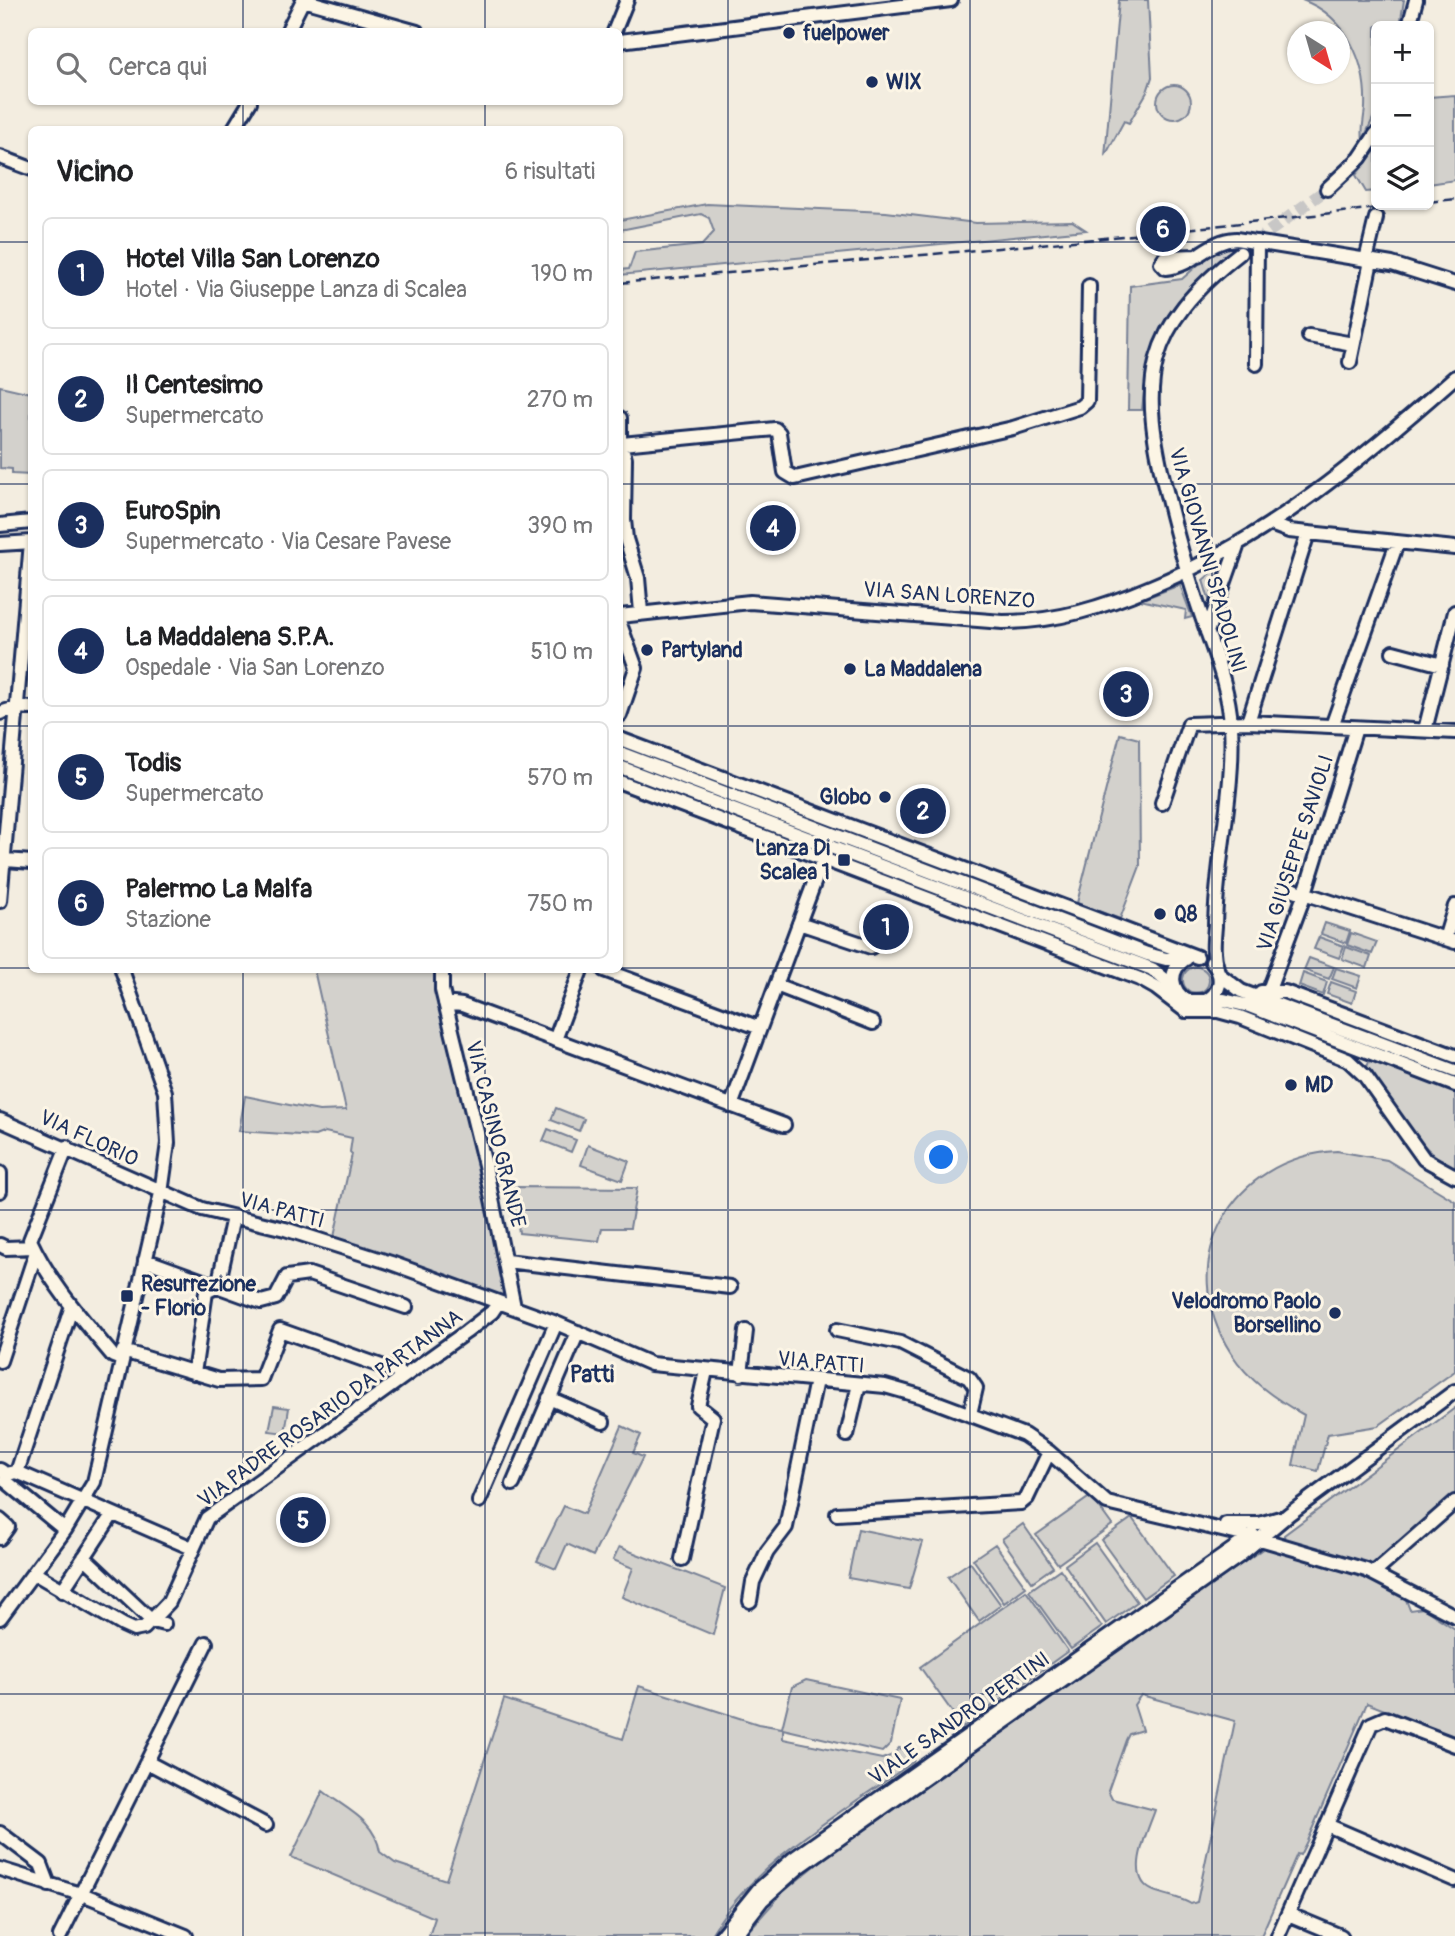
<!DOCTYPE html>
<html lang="it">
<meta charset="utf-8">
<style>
:root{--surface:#fff;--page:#f2f2f2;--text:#202124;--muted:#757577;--line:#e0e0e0;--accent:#1b2f5e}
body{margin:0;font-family:Pangolin,sans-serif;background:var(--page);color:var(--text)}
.controls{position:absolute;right:21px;top:21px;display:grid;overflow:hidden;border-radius:10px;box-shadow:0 2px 5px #0004}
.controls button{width:63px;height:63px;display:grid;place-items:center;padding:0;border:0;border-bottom:2px solid var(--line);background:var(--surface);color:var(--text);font:35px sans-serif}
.compass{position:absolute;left:1287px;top:21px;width:63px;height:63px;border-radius:50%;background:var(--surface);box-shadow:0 2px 5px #0004;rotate:143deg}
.you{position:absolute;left:942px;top:1158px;width:24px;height:24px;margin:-18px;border:5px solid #fff;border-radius:50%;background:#1a73e8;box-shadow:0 0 0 10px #1a73e833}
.badge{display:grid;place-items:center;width:46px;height:46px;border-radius:50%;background:var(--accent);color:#fff;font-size:23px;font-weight:700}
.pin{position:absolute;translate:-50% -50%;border:4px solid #fff;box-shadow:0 2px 7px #0006}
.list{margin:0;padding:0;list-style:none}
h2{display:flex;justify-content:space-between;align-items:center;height:91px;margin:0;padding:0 28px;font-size:30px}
h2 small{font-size:23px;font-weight:400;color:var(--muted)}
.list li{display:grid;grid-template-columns:46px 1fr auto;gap:21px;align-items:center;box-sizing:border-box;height:112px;margin:0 14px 14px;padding:0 14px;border:2px solid var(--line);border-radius:10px}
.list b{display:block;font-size:26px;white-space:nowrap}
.list p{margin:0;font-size:23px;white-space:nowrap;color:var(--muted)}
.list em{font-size:23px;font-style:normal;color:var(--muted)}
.icon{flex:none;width:38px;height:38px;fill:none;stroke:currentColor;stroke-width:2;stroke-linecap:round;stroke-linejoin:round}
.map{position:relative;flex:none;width:1455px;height:1936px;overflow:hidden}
.search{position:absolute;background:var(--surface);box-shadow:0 2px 5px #0004;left:28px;top:28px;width:595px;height:77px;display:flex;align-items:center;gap:18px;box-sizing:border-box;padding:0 24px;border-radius:10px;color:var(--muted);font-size:26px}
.panel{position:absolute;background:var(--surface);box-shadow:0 2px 5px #0004;left:28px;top:126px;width:595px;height:847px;border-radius:10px}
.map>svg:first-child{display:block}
.green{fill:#d3d1cc;stroke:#778095;stroke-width:2;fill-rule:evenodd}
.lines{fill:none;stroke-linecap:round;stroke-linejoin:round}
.minor-tunnel{stroke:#c8c7c6;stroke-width:12;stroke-dasharray:12 6;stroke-linecap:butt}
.minor-casing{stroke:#1b2f5e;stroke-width:18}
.minor{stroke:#fcf5e5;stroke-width:12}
.rail{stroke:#1b2f5e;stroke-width:2.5;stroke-dasharray:10 5;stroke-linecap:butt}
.grid{fill:none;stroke:#1b2f5e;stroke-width:2;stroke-opacity:0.55}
.poi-dot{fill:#1b2f5e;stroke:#fcf5e5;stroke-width:2.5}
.labels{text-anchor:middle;stroke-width:6;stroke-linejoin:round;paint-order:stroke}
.poi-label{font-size:21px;font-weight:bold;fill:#1b2f5e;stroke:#fcf5e5;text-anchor:start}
.street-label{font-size:21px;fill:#1b2f5e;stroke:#fcf5e5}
.neighbourhood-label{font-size:23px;font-weight:bold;fill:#1b2f5e;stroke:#fcf5e5}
</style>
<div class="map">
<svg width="1455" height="1936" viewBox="0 0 1455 1936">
<rect width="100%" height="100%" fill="#f3ede0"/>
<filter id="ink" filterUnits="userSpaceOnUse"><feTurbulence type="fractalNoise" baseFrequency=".0143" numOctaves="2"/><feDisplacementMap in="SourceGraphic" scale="14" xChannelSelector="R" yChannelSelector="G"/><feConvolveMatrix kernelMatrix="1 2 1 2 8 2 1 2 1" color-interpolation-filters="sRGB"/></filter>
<g filter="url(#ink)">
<!-- green -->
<path class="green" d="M1119,0h29l4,77 -5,15 -18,31 -5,-2 -19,35z
M1302,0h102l-4,26h-24v86l-13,28c-2,-12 1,-20 2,-32 2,-45 -18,-92 -63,-108z
M1157 102a17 17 0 1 1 34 0a17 17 0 1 1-34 0Z
M1455,95v85l-26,4v-87z
M1376,150v41l-10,1 -10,-17z
M707,204l179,8 90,11 96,-2 14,9 -466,45v-5l9,-1 6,-17 67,-7 12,-13 -5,-14 -8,-4 -81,16v-10z
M1231,245h9c-68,53 -90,78 -98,165h-14l2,-124 52,-7 26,-23z
M0,386l31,7v82l-19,-1v-5l-12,-1z
M1217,568l4,5 -11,30 -7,-23z
M1180,585l12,32 -7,2 1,-9 -46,-10z
M1120,734l19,5 1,127 -20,53 -43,-16z
M1325,923l25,8 -4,12 -25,-9z
M1351,933l26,9 -5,12 -25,-9z
M1319,937l25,9 -5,12 -25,-9z
M1346,947l25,9 -4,12 -25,-9z
M1309,958l25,9 -5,12 -25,-9z
M1183 980a13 13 0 1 1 26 0a13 13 0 1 1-26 0Z
M1336,968l25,8 -4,12 -25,-9z
M314,970h122l74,332 -176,-65 18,-83 -2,-2 2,-14 -27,-6 -10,4 -76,-5 6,-35 74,15 27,-1z
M1303,973l24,9 -4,13 -24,-9z
M1331,982l25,9 -4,12 -25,-9z
M1370,1059l85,33v76c-43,-20 -59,-67 -88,-101z
M556,1108l28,11 -5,12 -28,-11z
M548,1129l28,11 -5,12 -28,-11z
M588,1145l41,16 -7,19 -41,-15z
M1337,1151l50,9 68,41v170l-77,55 -50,8 -10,37 -25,-6 11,-50c-29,-16 -55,-34 -73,-62 -59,-91 0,-196 106,-202z
M514,1187l123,1 -7,40h-28l-3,13 -80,-8z
M274,1406l15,2 -4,25 -16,-2z
M1455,1408v85l-82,72 -88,-25 -1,-5z
M622,1426l19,9 -8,18 10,4 -50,99 -26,-12 -11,25 -19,-8 27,-55 20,8z
M1091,1496l21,29 -54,39 -22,-29z
M1132,1518l42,58 -31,22 -42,-58z
M1023,1524l30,43 -21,15 -30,-43z
M858,1529l65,13 -14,47 -61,-11z
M1095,1543l42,59 -31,22 -41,-59z
M995,1544l31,43 -22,16 -31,-44z
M619,1547l106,41 -12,47 -91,-38 11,-29 -20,-8z
M1264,1548l16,1 93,29 30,14 7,18 13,-2 32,21v109l-88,-35 -60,138 -7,14 -3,-1 -36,82h-517l39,-44 38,-31zM1141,1695l94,26 -38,181 -6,2c-12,-7 -24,-8 -37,-13 -31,-12 -6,-60 1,-81l-43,-11 -4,-8 18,-51 3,-6 13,-4 -8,-25z
M970,1562l31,43 -22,16 -31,-44z
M1060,1569l42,58 -31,22 -42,-58z
M1026,1591l42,60 -105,76 -43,-60z
M806,1680l94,20 -9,43 -9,9 -99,-23v10l99,20 11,-4 6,-7 17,5 -3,9c-72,51 -157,97 -203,174h-281l6,-18 -144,-61 32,-66c24,19 52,29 57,61l15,11 51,17 58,-181 119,40 16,-53 119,38 24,4 10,-41z"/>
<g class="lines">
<!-- minor-tunnel -->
<path class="minor-tunnel" d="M1240,253l87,-64"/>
<defs>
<path id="minor" d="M303,0l114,32
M1409,26l7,-26
M287,32l16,-32
M614,32l13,-32
M620,41l331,-41
M233,130l17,-28
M0,157l32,12
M1327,189l33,-31 16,-24
M1198,256l-33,1 -4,6 5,5c29,-3 42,-28 70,-29l156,25 63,20
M1366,260l10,-42
M1309,336l44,8
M1350,362l21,-101
M1256,364l1,-122
M620,418v31
M622,444l153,-15 4,4 6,39 10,6 218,-50 67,-21 7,-6 2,-115
M622,448l3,10 -1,62 2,19 12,39 3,34
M0,525l32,-3
M1273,525l16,6 166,17
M0,544l32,-2
M620,616l130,-14 253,20c54,0 101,-15 150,-36 116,-48 208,-126 302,-209
M620,624l16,44 -16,47
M1207,632l30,-85
M1393,652l49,13
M0,713l19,-6 13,1
M1248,722l60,-189
M1332,726l65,-183
M1425,730l30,-118
M620,739l577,218
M620,753l527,201 19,5h20
M620,767l532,202 22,18
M620,782l520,197 16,9 30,23h32l22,6 108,43 17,16 59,83 31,17
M1162,803l27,-79 59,-2 207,10
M6,860l26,2
M1285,887l170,55
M0,901l31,-359
M799,923l72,24
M1445,939l10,-33
M1185,959c-17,12 -15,31 2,42l37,-1 25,6 206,79
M1217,968c-5,-15 -3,-28 -2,-42 1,-67 20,-135 16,-201 -2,-37 -17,-73 -29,-108 -14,-40 -25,-81 -35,-122 -29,-114 -23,-167 73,-242
M442,970v20l43,175 29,142
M604,970l156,58
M1220,975l21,16 214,80
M776,985l97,38
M1269,990l36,-97 51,-165
M1261,992h24l170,64
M1204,1002c17,-9 21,-25 8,-40
M445,1003l17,2 322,120
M555,1040l26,-70
M731,1106l92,-247
M0,1120l202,89 83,20 106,34 165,60 95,41 234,22 35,10 104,39 25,17 58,51 153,36 106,31 89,46
M67,1147l-37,93c20,43 53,80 83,116l8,3
M0,1173v18
M0,1245l6,3 27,-1
M145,1260l116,42 15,-4 11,-21 22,-3 97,33
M506,1261l224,26
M837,1330l63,13 69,35 7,10 -6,26
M123,1351l96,29 42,-1 19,-49 118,42 4,5
M0,1361l36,-109
M194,1373l12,-81 12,-6 15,-69
M741,1374l5,-43
M549,1398l54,24
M847,1435l12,-51
M0,1470l6,4 1,8 58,48
M17,1472l55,-166
M6,1474l11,-2 175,76
M513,1484l65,-152
M479,1501l77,-178
M837,1514l184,-11 6,-5 22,-46
M0,1520l8,7 -8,11
M1226,1524h33l21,-6
M84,1557l68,64 12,3
M682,1559l31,-141 -15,-12 8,-35
M34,1573l89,52 11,5 10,-2 25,-26 38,-84 259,-186 26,-20 6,-9
M1374,1573l81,-71
M62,1591l50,-76
M750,1601l3,-19 14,-30 19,-25 30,-147
M0,1618l65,-88 29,-48 67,-289 7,-50 -3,-51 -43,-122
M147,1762l119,63
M1327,1825l128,55
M0,1833l41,31 8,21
M0,1869l87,27 99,40
M1288,1914l53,22
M60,1936l146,-293
M721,1936l37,-46 35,-31 460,-324
M734,1936l28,-36 37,-33 440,-311 50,-42 166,-123
M1278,1936l93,-212 14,-6 70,27"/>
</defs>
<!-- minor casing -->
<use href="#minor" class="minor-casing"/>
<!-- minor -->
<use href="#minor" class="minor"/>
<!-- rail -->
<path class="rail" d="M1429,202l26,-3
M620,283l475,-44 310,-34"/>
</g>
</g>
<!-- grid -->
<path class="grid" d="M243,0v32M485,0v32M728,0v1936M970,0v1936M1212,0v1936M243,102v28M485,102v28M0,242h32M620,242h835M0,484h32M620,484h835M0,726h32M620,726h835M0,968h32M620,968h835M243,970v966M485,970v966M0,1210h1455M0,1452h1455M0,1694h1455"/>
<!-- markers -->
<g class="poi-dot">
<circle cx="789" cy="33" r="7"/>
<circle cx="872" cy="82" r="7"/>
<circle cx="647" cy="650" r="7"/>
<circle cx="850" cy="669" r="7"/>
<circle cx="885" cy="797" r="7"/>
<rect x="837" y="853" width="14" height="14" rx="3.5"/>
<circle cx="1160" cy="914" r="7"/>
<circle cx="1291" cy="1085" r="7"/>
<rect x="120" y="1289" width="14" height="14" rx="3.5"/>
<circle cx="1335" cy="1313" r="7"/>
</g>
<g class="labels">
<!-- poi labels -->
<g class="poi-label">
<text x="803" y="40">fuelpower</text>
<text x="886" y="89">WIX</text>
<text x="661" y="657">Partyland</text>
<text x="864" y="676">La Maddalena</text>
<text x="871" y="804" text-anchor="end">Globo</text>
<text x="830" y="855" text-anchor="end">Lanza Di<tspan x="830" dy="24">Scalea 1</tspan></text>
<text x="1174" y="921">Q8</text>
<text x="1305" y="1092">MD</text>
<text x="141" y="1291">Resurrezione<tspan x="141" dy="24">- Florio</tspan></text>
<text x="1321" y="1308" text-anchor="end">Velodromo Paolo<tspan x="1321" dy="24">Borsellino</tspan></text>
</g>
<!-- street labels -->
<g class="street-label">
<text transform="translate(1208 560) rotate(74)" y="7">VIA GIOVANNI SPADOLINI</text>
<text transform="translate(949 595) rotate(4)" y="7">VIA SAN LORENZO</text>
<text transform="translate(1295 853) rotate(-72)" y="7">VIA GIUSEPPE SAVIOLI</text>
<text transform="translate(496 1134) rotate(76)" y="7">VIA CASINO GRANDE</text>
<text transform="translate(89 1138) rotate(25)" y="7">VIA FLORIO</text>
<text transform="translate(282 1210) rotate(15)" y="7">VIA PATTI</text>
<text transform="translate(821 1362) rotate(5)" y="7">VIA PATTI</text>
<text transform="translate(330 1408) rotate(-36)" y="7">VIA PADRE ROSARIO DA PARTANNA</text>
<text transform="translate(959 1718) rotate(-35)" y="7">VIALE SANDRO PERTINI</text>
</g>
<!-- neighbourhood labels -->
<g class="neighbourhood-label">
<text x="592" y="1382">Patti</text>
</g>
</g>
</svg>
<div class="controls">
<button>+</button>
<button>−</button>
<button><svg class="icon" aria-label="layers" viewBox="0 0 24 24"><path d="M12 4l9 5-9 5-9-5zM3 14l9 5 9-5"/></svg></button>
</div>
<svg class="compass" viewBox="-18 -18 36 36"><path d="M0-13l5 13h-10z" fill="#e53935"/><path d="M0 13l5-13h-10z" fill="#757577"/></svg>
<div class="you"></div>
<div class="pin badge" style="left:886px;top:927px">1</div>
<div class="pin badge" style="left:923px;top:811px">2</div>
<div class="pin badge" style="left:1126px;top:694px">3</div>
<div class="pin badge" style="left:773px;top:528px">4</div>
<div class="pin badge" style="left:303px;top:1520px">5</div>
<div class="pin badge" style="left:1163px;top:229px">6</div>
<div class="search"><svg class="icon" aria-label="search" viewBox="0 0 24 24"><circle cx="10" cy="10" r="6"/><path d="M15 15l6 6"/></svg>Cerca qui</div>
<section class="panel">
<h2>Vicino<small>6 risultati</small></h2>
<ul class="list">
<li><span class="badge">1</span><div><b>Hotel Villa San Lorenzo</b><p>Hotel · Via Giuseppe Lanza di Scalea</p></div><em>190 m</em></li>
<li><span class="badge">2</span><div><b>Il Centesimo</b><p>Supermercato</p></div><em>270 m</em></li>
<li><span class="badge">3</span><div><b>EuroSpin</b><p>Supermercato · Via Cesare Pavese</p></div><em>390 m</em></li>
<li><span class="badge">4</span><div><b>La Maddalena S.P.A.</b><p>Ospedale · Via San Lorenzo</p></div><em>510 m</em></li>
<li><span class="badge">5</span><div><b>Todis</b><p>Supermercato</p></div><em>570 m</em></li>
<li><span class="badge">6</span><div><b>Palermo La Malfa</b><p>Stazione</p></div><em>750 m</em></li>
</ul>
</section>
</div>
